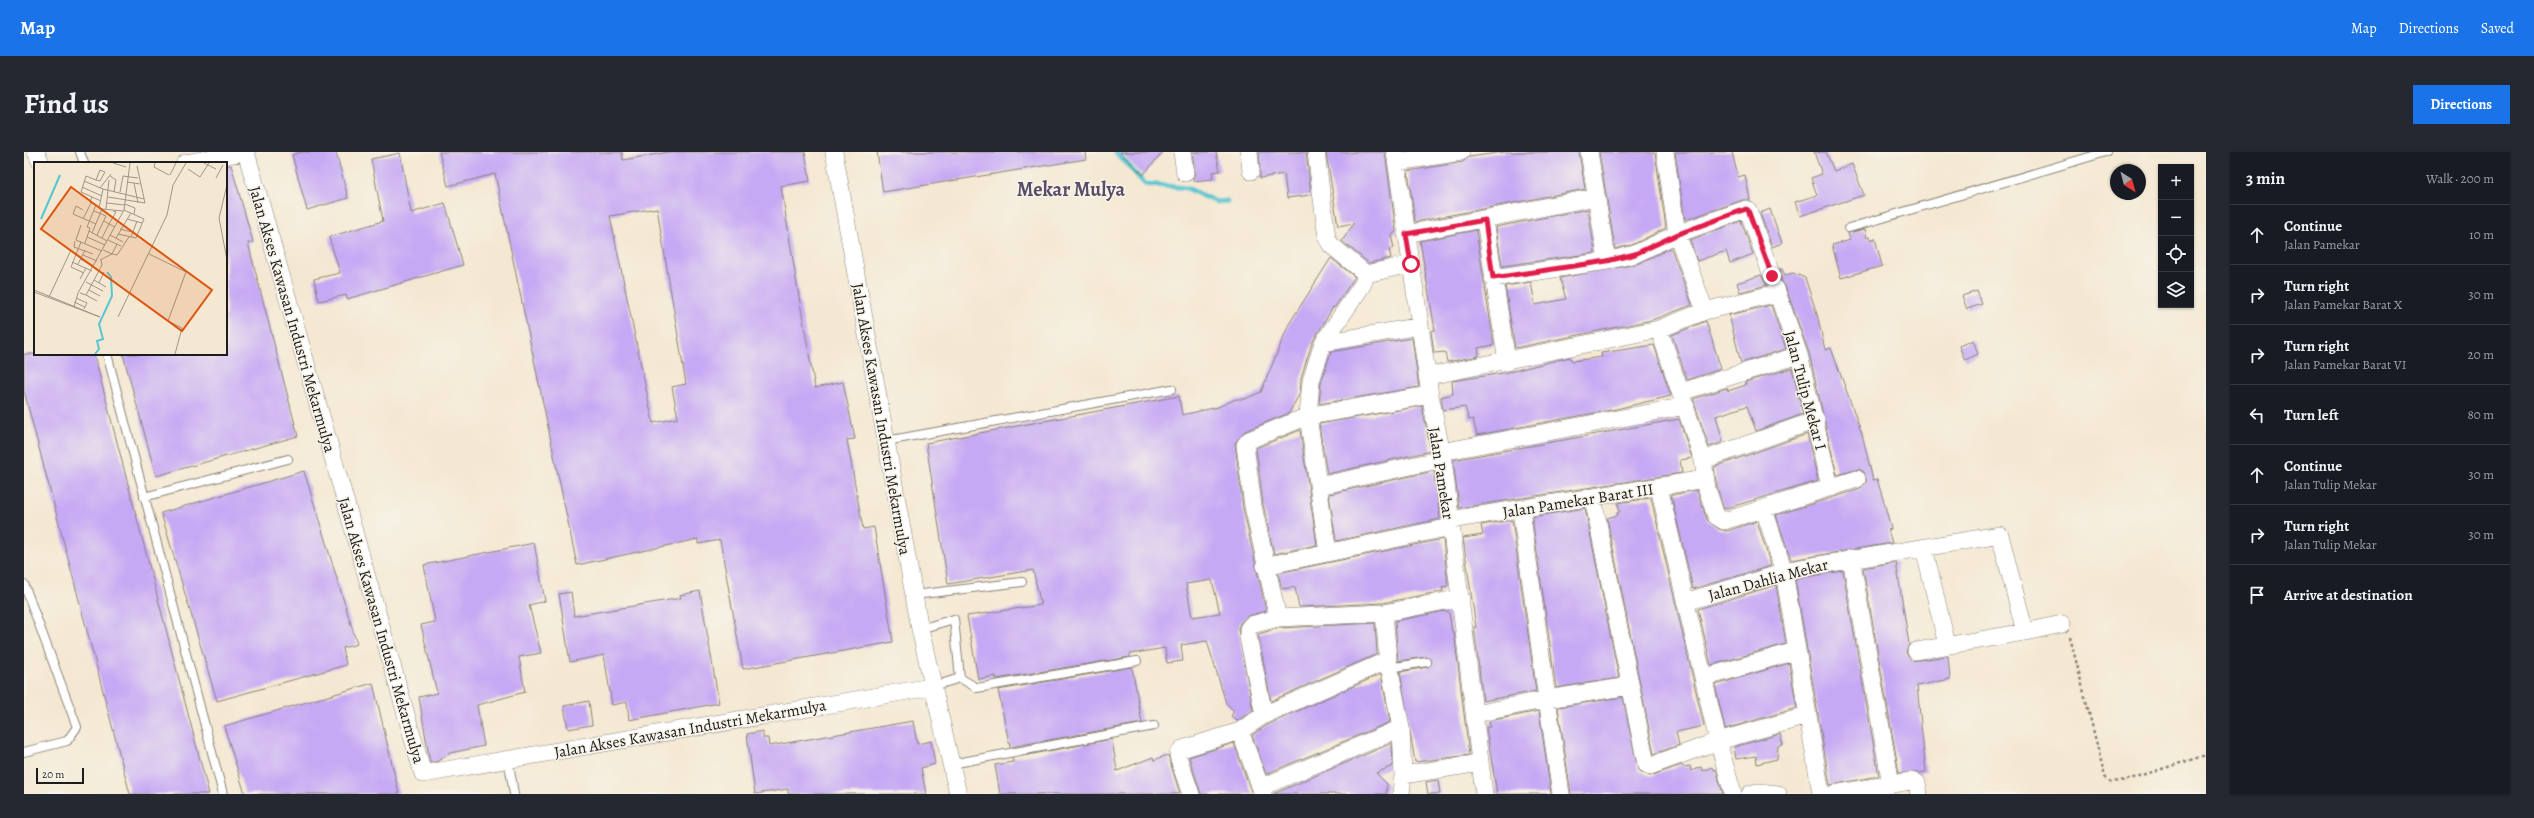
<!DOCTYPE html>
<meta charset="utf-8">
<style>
:root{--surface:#171b24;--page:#242831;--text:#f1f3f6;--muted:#9ea1a6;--line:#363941;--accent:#1a73e8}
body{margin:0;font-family:Alegreya,serif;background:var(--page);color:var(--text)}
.controls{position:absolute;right:12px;top:12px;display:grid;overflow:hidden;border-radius:0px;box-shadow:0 1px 3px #0004}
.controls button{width:36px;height:36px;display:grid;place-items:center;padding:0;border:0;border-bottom:1px solid var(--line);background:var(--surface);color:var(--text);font:20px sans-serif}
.compass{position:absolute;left:2086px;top:12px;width:36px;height:36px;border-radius:50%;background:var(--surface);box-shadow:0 1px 3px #0004;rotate:144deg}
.scale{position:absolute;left:12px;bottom:10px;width:48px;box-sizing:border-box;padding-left:4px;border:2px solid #1c1c1c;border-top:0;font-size:11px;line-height:14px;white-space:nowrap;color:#1c1c1c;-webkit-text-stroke:3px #f7f3e8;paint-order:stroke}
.stop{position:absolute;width:12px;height:12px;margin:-9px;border:3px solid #e11d48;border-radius:50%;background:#fff}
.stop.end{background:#e11d48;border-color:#fff;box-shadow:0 1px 4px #0008}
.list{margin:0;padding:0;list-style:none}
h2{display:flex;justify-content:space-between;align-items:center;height:52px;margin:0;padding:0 16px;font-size:17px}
h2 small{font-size:13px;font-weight:400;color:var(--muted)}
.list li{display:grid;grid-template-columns:26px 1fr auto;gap:12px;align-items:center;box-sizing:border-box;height:60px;padding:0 16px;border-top:1px solid var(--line)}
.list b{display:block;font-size:15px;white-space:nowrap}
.list p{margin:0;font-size:13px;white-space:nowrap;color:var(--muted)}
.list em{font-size:13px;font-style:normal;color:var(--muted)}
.icon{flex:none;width:22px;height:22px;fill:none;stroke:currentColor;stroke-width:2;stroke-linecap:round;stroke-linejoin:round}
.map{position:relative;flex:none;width:2182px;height:642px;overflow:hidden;border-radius:0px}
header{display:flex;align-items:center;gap:24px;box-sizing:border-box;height:56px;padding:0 20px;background:var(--accent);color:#fff}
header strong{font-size:19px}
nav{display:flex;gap:22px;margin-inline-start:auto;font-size:14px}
.intro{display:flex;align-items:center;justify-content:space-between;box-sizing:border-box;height:96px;padding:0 24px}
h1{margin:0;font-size:28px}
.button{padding:10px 18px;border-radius:0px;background:var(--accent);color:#fff;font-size:14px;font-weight:700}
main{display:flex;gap:24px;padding:0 24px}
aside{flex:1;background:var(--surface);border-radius:0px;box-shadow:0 1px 3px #0004}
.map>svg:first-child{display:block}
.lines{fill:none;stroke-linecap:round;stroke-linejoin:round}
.stream{stroke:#59c5d2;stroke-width:5}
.building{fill:#c6a9f4;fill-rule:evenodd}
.service-casing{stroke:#888277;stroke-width:10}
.minor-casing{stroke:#888277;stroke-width:18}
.path{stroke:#888277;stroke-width:2.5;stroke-dasharray:3 3;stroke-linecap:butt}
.service{stroke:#fff;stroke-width:8}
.minor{stroke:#fff;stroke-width:17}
.route{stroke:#e11d48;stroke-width:5}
.labels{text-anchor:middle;stroke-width:3;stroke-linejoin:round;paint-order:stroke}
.street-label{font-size:16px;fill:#1c1c1c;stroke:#f7f3e8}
.district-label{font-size:20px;font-weight:bold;fill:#584d68;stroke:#f7f3e8}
.inset-river{fill:none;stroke:#59c5d2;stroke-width:2}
.inset-road{fill:none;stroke:#9e9689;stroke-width:1}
.view{fill:#de560d;fill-opacity:0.15;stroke:#de560d;stroke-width:2}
.inset-edge{fill:none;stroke:#1c1c1c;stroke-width:2}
</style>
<header>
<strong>Map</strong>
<nav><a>Map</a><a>Directions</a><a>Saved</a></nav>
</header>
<div class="intro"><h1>Find us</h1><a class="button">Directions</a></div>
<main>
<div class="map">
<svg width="2182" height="642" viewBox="0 0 2182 642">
<rect width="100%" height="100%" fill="#f7f3e8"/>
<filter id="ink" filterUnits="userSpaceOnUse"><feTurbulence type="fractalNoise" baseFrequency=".025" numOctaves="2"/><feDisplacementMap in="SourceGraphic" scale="8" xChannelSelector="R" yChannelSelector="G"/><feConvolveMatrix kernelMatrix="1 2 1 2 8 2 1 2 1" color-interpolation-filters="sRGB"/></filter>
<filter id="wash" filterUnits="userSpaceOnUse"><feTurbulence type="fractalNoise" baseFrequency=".012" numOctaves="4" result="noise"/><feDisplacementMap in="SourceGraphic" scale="16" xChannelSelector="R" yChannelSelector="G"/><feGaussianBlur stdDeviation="0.9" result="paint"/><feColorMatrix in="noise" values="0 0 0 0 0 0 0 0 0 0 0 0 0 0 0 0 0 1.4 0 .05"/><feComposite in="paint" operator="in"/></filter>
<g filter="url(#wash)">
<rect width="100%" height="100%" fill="#f4e8d2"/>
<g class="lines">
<!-- stream -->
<path class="stream" d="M1092,0l29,32 42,4 29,14 11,-1"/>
</g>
<g id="blocks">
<!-- building -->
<path class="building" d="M277,0h35l12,46 -41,12 -15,-55z
M415,0h183l1,8 46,-8h136l5,29 -29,5 18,111 16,91 28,-6 12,57 -8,1 16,89 11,-2 19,115 -150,27 -23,-129 -22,4v-5l-121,26 -82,-391 -47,12zM633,56l29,176 -14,3 6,31 -25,5 -43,-207z
M853,0h208l1,7 -203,33z
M1096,0h43l-20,23z
M1168,0h24l4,19 -8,1 1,7 -20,2 2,-9z
M1235,0h47l5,43 -24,3 -3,-24 -24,4z
M1302,0h59l11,80 -5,3 3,13 -5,1 2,9 -22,5 -27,-22 12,-18 -16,3z
M1481,0h74l6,37 -170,33 -7,-51 55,-9 6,-5z
M1575,0h56l11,76 -34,17 -17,4z
M1651,0h57l6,25 7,-2 5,25h-7l-58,20z
M1790,0h12l8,19 18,-7 12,31 -64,21 -5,-14 22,-7 -6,-17 11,-4z
M376,1l11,60 34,-10 18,62 -116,34 -1,-4 -27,6 -5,-22 26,-6 -11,-36 54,-16 -12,-62z
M207,13l22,77 -5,1 50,193 -142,40 -33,-122h103v-188z
M1564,57l7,44 -93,13 -6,-39z
M1746,57l12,34 -10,4 -12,-34z
M1717,69l12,33 -23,9 -4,-12 -29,10 -7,-21z
M1841,77l2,9 3,-1v3l5,-2 7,28 -41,12 -9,-33 18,-5 -2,-7z
M1452,78l18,115 -16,3 1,8 -32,6 -2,-10 -11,1 -3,-22 4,-1 -15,-89z
M1647,96l21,57 -40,15 -137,28 -10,-62 26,-4 4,23 31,-6 -6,-21 77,-14z
M1307,106l24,19 -21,31 -1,-1 -21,36 -11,35 -1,15 -11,20 -44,18 -10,12 8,65 23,103 -18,5 -8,7 -2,6 15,81 -16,11 -6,-5 3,-5 -8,-8 -19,-62 -26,4 2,16 -16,2 -2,-15 -35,6v3l-134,22v-3l-18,3 -11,-63 74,-11 -8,-35 -85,14 -22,-141 253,-47 3,19 36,-8 18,-8h9l16,-7 28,-68zM1188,428l8,33 -28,4 -6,-33z
M1756,117h2l3,6 8,-2 12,5 12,36 8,36 6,-2 31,86 11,46 4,-1 8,27 6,23 -3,1 4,13 -101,17 -15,-45 84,-26 7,-8 -3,-9 -5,-3 -22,6 -28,-122 -24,-67 -4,-6z
M1737,123l6,10 -27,7 -3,-9z
M1953,139l5,13 -15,5 -5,-13z
M1747,153l15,44 -45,14 -12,-48z
M1682,169l15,48 -34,11 -15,-45z
M1388,186l7,49 -100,17 2,-21 10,-31z
M1949,188l5,14 -13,6 -6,-14z
M1630,193l17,51 -55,13 -139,26 -4,-16 -4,1 -4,-13 -22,3 -2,-13 12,-3 -1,-13 57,-9 61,-15 2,4 30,-4 -1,-4z
M0,202h70l115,440h-79l-106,-403z
M1768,216l11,46 -47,17 -9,-25 -31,10 7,26 -14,5 -16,-48 34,-11 1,3 18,-6 -1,-3z
M1398,254l9,45 -104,23 -8,-50z
M1655,267l13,39 -12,2 2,13 -223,35 -6,-48z
M1276,278l17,115 -43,9 -11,-50 -7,-56z
M1783,282l11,47 -94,28 -7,-22 -3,-20z
M280,319l53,173 -14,4 3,17 -129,36 -56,-188z
M1410,319l6,48 -104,22 -7,-47z
M1673,338l10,30 12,9 8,2 30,-10 14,45 -78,23 -22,-94z
M1627,346l53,228 -28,6 3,13 -25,9 -47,-236 11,-3 -1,-3h3l-2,-9z
M1561,356l34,170 -63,10 -24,-171z
M1488,368l24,171 -53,10 -9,-74h2l-13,-89 20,-3 -2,-10z
M1419,387l5,47 -6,1 1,4 -60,12 -84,4 -4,-20 -13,2 -4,-16z
M510,391l11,58 -16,4 12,48 -22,4 6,35 -48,13 7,41 -34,7 -12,8 -8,2 -11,-66 18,-4 -16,-68 14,-3 -11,-57z
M1872,410l13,82 -3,9 5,8 37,-5 2,23 -33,7 9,86 -8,1h-19l-36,-205z
M1819,419l36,205 -49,9 -35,-206z
M1752,433l10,59 -75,21 -13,-56z
M676,439l19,112 -90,17 -2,-18 -15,3 -8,-50 -34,7 -11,-68 12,-2 3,24 107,-18 -1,-3z
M1421,459l4,1 3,20h2l15,123 -54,7 -15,-90 28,-5 4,-5 -5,-5 -29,4 -3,-40z
M1351,471l2,31 -106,47 -13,-67 22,-6z
M1765,511l8,45 -72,21 -10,-44z
M1108,515l10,56 -132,24 -12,-57z
M1357,522l9,48 -124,52 -14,-39 17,-11z
M349,531l26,111h-154l-21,-68z
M1599,545l15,73 12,6 32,-11 1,2 7,-1 1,5 10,-4 2,4 9,-4 1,3 3,-1 7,25h-152l-13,-87z
M565,549l3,24 -24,4 -4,-23z
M1515,559l12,83h-54l-11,-67h4l-1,-6z
M889,569l4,23 14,-3 4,23 -14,4 5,26h-138v-5l-33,5 -8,-60 16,-3v7h5l1,8z
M1756,582l3,11 -5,1 -1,13 -20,5 -1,-8 -20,3 -2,-12z
M1088,587l5,32 36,-14 1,3 14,-5 12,39h-180l-5,-29 18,-3 -1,-4z
M1210,591l18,51h-51l-12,-37z
M1368,591l1,23 -17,7 11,11 -1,10h-113z
M1414,628l2,14h-12l-2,-12z"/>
</g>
</g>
<g filter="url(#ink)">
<use href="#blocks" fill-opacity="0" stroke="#888277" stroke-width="1"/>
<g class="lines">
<defs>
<path id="service" d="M56,0l4,11
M1825,76l257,-76
M83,202l116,440
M862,289l286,-52
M120,345l144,-38
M0,432l53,143 -10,14 -43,11
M890,443l108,-13
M896,477l34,-10 6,59
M1365,516l38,-6
M907,535l29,-9 17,10 160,-27
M484,606l6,36
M927,612l203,-38"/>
<path id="minor" d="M12,0l5,11
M222,0l177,622 508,-87
M810,0l86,477 38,165
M1158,0l3,21
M1225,0l2,19
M1292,0l11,86 4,7 35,29
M1371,0l35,243 13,64 41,335
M1565,0l18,109
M1641,0l12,82 28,77
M1373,10l64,-10
M161,11l60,-11
M1461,68l22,142
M1382,82l190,-37
M1342,122l45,-10
M1469,126l114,-17 28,-7 42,-20 69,-25 2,1 24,66
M1752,137l23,66 31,132
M1635,177l44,131 4,29 9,27 8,5 133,-42
M1299,191l97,-17
M1405,224l230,-47 46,-18 72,-18
M1657,240l118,-37
M1417,300l245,-46
M1679,308l113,-40
M1295,334l124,-27
M1635,335l59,254 15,53
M1569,346l53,266 4,2 68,-25 89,-25
M1740,357l20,63 37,222
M1497,358l26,189 83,-13
M1426,368l255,-41
M1900,396l23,97
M1304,401l-20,-137 122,-21
M1827,406l40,226
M1241,414l186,-39
M1661,450l110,-33 205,-34 25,97 -109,19
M1360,461l4,47 13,68 2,47 -2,19
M1254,466l-25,-112 -8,-61 4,-5 59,-24 3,-35 12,-38 40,-59 3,-10
M2001,480l37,-8
M1679,526l93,-27
M1452,562l71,-15 14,95
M1240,563l-16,-78v-8l3,-4 27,-7 106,-5 77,-15
M1216,579l23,63
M1379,623l77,-12
M1238,635l139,-59
M1167,642l-12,-34 -1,-6 4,-5 58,-18 24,-16 124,-55
M1726,642l8,-2 20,2
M1810,642l77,-13 6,2 2,11"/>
</defs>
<!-- service casing -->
<use href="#service" class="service-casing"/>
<!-- minor casing -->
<use href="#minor" class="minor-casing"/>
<!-- path -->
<path class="path" d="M2046,485l35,140 6,5 16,-2 79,-25"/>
<!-- service -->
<use href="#service" class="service"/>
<!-- minor -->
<use href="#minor" class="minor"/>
</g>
</g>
<g class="lines" filter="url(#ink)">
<!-- route -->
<path class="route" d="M1387,112l-5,-30 79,-14 8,58 114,-17 28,-7 43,-20 68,-25 2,1 24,66"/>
</g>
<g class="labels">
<!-- street labels -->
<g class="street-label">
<text transform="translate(269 167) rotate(74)" y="6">Jalan Akses Kawasan Industri Mekarmulya</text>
<text transform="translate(1782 238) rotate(75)" y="6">Jalan Tulip Mekar I</text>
<text transform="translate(858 267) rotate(80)" y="6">Jalan Akses Kawasan Industri Mekarmulya</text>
<text transform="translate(1418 321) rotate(81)" y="6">Jalan Pamekar</text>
<text transform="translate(1554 348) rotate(-9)" y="6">Jalan Pamekar Barat III</text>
<text transform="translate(1744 427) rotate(-15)" y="6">Jalan Dahlia Mekar</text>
<text transform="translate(358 478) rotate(74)" y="6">Jalan Akses Kawasan Industri Mekarmulya</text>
<text transform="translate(666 576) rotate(-10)" y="6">Jalan Akses Kawasan Industri Mekarmulya</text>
</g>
<!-- district labels -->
<g class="district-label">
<text x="1047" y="44">Mekar Mulya</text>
</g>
</g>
<!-- overview -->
<g transform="translate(10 10)">
<rect width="193" height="193" fill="#f4e8d2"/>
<path class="inset-river" d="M7,57l19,-44M61,192l4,-5 -2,-8 6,-2 -4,-15 13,-28 -1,-19 -4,-5"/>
<path class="inset-road" d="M79,1l13,4M121,1l-1,4 15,8M170,1l12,6M154,7l12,8 9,-14M136,13l6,-12M76,14l6,4 -2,12M182,16l7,-13M62,18l4,1 5,-9 -5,-2 -4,10 -10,-4 -5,16 20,9M50,19l19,8 41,10M93,20l13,2M100,21l4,20M193,23l-8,33 8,42M48,25l20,9M66,26l11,-14M86,30l3,-16 15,2M58,35l-2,5 12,7M74,35l37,6 -8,-37M73,41l17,2M91,42l10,4 -1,6M65,46l4,-19M72,47l3,-29M49,48l-7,-4 -3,8 23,10M60,49l12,5 -9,19M79,49l3,1 -7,12 6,3M49,57l8,-16M93,57l15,4M53,65l9,-22M86,67l12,3M55,69l18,10M58,71l10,-24 21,2M84,72l18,4 8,-19 -20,-9M76,73l13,7M53,75l18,8M97,75l6,-16M68,76l7,-14 -5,-3M82,76l15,-25M42,78l26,11M42,78l5,-15M74,78l13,6M41,79l-1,6 19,7M47,80l-10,25 13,6M51,81l5,-15 -3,-1M69,88l9,4 5,-10M115,92l37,18 -18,49 14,7 -7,26M49,93l14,6M46,97l14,7M66,98l12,-6 5,1 12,-18M38,100l20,9M44,102l7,-14M46,117l6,-11M60,118l12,7M52,120l17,9M65,121l5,-11M0,128l66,27M55,128l11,6M0,130l66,25M46,131l6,2 16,-30 -1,-5M52,133l11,6M15,135l22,-47M42,136l11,5 -3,6M40,140l11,5M40,145l4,-14 46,-83 6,-47M84,155l49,-102 6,-30 13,-22"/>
<path class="view" d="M37,25l141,103 -30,41 -141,-102z"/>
<rect width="193" height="193" class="inset-edge"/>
</g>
</svg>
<div class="controls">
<button>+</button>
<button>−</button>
<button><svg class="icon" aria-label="locate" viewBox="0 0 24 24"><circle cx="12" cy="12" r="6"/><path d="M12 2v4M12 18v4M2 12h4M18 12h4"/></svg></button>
<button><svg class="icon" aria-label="layers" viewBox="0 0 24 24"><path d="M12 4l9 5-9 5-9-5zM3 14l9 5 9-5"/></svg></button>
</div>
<svg class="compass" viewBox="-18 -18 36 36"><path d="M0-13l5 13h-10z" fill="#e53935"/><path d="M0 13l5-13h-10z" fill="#9ea1a6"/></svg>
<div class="scale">20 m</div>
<div class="stop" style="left:1387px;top:112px"></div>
<div class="stop end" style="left:1748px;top:124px"></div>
</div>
<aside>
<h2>3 min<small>Walk · 200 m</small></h2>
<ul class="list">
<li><svg class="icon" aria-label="ahead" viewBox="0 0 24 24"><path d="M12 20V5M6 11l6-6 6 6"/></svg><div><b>Continue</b><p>Jalan Pamekar</p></div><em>10 m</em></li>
<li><svg class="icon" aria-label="right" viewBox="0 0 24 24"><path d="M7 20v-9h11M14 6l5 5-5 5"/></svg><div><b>Turn right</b><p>Jalan Pamekar Barat X</p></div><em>30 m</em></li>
<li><svg class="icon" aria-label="right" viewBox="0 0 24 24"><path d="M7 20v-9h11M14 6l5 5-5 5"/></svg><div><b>Turn right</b><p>Jalan Pamekar Barat VI</p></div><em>20 m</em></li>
<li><svg class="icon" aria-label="left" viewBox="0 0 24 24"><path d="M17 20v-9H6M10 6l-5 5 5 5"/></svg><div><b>Turn left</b></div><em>80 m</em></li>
<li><svg class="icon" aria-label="ahead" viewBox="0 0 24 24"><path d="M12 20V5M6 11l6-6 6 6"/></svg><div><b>Continue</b><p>Jalan Tulip Mekar</p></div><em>30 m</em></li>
<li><svg class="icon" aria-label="right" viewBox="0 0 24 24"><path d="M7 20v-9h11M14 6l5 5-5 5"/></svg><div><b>Turn right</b><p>Jalan Tulip Mekar</p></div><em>30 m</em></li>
<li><svg class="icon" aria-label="arrive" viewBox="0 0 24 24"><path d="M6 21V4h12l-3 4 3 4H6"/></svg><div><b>Arrive at destination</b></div></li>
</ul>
</aside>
</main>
